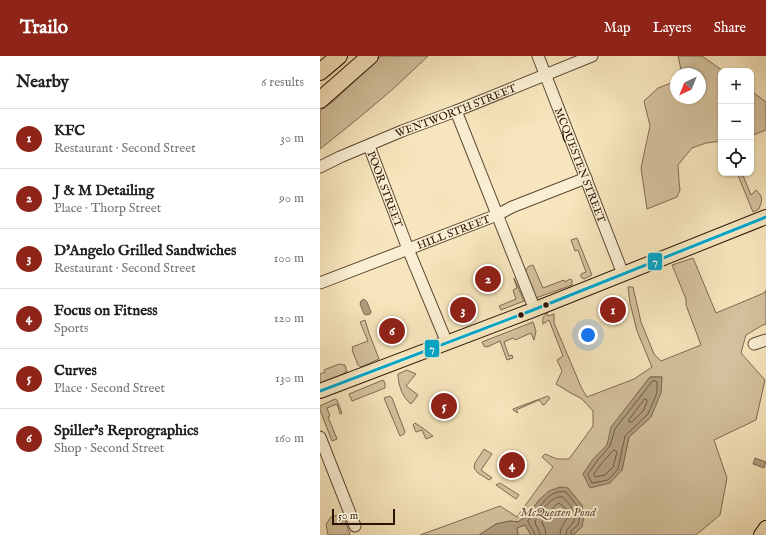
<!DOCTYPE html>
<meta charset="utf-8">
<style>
:root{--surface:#fff;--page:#f2f2f2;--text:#202124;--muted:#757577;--line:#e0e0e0;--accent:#8f2418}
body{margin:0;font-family:"IM FELL English",serif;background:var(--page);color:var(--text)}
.controls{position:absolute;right:12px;top:12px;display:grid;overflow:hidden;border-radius:8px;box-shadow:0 1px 3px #0004}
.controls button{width:36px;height:36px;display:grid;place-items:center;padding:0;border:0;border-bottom:1px solid var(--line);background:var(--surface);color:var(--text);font:20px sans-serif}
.compass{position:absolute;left:350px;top:12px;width:36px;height:36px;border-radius:50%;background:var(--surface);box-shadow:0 1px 3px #0004;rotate:223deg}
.scale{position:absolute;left:12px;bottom:10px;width:63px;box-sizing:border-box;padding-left:4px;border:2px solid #291305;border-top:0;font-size:11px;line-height:14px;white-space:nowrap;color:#291305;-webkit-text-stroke:3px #faefd4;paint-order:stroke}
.you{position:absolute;left:268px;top:279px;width:14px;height:14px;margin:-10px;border:3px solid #fff;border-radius:50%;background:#1a73e8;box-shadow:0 0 0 6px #1a73e833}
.badge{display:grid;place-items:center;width:26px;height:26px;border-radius:50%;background:var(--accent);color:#fff;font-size:13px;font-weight:700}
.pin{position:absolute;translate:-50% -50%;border:2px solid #fff;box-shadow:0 1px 4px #0006}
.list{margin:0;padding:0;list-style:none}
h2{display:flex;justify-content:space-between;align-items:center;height:52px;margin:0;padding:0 16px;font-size:17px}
h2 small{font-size:13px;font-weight:400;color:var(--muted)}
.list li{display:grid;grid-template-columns:26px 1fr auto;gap:12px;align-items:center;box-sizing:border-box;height:60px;padding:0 16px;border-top:1px solid var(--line)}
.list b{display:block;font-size:15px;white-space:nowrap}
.list p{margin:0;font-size:13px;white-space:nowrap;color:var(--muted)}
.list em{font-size:13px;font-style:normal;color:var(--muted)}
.icon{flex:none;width:22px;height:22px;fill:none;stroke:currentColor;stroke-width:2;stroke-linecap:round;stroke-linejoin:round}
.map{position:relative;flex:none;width:446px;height:479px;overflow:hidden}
header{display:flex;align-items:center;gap:24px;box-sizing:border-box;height:56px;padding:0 20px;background:var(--accent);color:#fff}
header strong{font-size:19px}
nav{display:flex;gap:22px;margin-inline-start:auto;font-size:14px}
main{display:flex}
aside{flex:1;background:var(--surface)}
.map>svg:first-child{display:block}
.green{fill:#d4c29e;stroke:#7e6a52;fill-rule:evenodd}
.water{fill:#b19e7e;stroke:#7b664e}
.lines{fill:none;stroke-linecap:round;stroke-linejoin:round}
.shore{stroke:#6d5842;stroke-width:1}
.minor-casing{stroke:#5c4833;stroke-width:13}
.major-casing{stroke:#291305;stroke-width:16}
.highway-casing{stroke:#291305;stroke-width:18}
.minor{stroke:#faefd4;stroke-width:11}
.major{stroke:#f7e6bd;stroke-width:14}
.highway{stroke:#f7e6bd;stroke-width:16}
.bus-1-casing{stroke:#faefd4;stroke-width:6}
.bus-1{stroke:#00a9ce;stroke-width:3}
.bus-dot{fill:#291305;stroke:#faefd4;stroke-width:1.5}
.labels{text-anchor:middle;stroke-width:4;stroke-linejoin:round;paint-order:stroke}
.street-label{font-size:11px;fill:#291305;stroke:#faefd4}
.water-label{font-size:12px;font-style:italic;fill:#5f4b35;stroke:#faefd4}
.line-badge{stroke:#faefd4;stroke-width:1.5}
.badge-label{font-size:11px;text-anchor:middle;font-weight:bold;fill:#fff}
</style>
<header>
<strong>Trailo</strong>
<nav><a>Map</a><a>Layers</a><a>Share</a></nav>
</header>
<main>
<aside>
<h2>Nearby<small>6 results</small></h2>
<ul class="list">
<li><span class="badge">1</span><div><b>KFC</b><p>Restaurant · Second Street</p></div><em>30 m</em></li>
<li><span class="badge">2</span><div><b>J &amp; M Detailing</b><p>Place · Thorp Street</p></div><em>90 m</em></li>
<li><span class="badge">3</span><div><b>D'Angelo Grilled Sandwiches</b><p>Restaurant · Second Street</p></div><em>100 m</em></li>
<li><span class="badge">4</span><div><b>Focus on Fitness</b><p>Sports</p></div><em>120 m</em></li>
<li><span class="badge">5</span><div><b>Curves</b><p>Place · Second Street</p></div><em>130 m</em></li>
<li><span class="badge">6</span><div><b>Spiller's Reprographics</b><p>Shop · Second Street</p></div><em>160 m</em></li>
</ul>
</aside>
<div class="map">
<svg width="446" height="479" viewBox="0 0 446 479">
<rect width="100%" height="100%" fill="#f7e6bd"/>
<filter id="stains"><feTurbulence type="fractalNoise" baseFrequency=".005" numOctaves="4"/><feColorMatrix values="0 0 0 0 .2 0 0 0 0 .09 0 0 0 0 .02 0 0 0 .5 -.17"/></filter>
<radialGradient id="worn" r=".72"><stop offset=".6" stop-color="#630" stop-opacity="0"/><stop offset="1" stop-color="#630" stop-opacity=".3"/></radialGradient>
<!-- green -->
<path class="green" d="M61,0h47l-35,33 -38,32 -35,28v-38l16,-12z
M358,0h24l21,15h-2v70l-15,2 -14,5 -14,17 1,16 1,9 -3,7 -30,12 -6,-41 9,-42 -6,-25 14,-13 18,-7v17h24v-24h-18z
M431,35l15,11v28l-15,6z
M417,117h5l9,22 5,-5c8,8 6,10 3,19l-6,3z
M257,182l15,37 -8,4 -3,-2v-3l5,-2 -8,-22 -3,1 -4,-11z
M373,202l23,55 48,-20 2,-3v34l-5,2 -15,9 -5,18 24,27 -9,40 -42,20 13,38 -7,37 -24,20h-123l9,-8 -8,-31 -6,-8 -28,11 -12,16 -10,7 -8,-1 -14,3 -17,11h-59l80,-29 17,11 36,-50 -11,-10 3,-3 12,5h12l24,-33v-15l-11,-12 -13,-7 -13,-8 6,-13 -5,-11 6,-4 -14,-36 -6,4c-1,-5 0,-8 4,-11l1,3 6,-2v9l28,66 5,8 47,-18 18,-12 -15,-36 -7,-28 -2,-16h5l8,35 13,32 7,7 40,-16 -15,-40v-6l-14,-34zM330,321h12l-11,40 -22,20 -7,33 -29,-11 14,-14 29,-50z
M213,209l10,23 21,-8 1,2 5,-3 2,1v5l-36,13 -10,-26c0,-5 3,-6 7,-7z
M194,222l10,23 -23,9 -2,-4 17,-7 -3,-9 4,-2 -3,-9z
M45,264l4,13 10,26 -18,8 -3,-2 -6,-15 1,-1 -1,-2 16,-6 -8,-19z
M213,266l3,9 -2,9 -3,-7 -16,7 -2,-2 -9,4 5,14 3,-1 1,3 -6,2 -7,-19 -13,6 -3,-1 -2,-4z
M19,308l6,1 1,4 1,3h-2l-2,2 -23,9v-9l5,-2 -1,-2z
M87,314l9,4 -10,12 12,9 -7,9c-9,-7 -13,-20 -13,-30z
M63,324l2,3v5l-33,13 -3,-7z
M70,340l2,2 13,34 -1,2 -4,2 -16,-38z
M228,340l2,2 -6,7h-1l-4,-5 -23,10 2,3 -5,-3v-1z
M15,343l2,1 5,13 -2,1 -3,-10 -10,4 3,8 -2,1 9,22 -5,2 -12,-31v-4z
M95,367l9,6 9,7 -7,3 -4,-9 -6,2 -3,-7z
M164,393l8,5 -11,16 11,8 -3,2 -11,-7 -4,-5 1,-5z
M180,427l19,12 -3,4 -20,-14z
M18,459l6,3 6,16 -1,1h-21l-2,-11 5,-7z
M205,469l6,10h-13l-1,-8z"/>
<!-- water -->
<path class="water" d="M44,243l3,3 4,10 -1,2 -4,1 -2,-1 -4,-10 1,-3z
M330,321h12l-1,16 -10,24 -22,20 -7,33 -12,13 -20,5 -7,-14 10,-15 14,-14 4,-18z
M435,402l11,4 -2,6 -11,-4z
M240,431l8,1 14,17 2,11 -2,11 -9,8h-42l-6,-10 -8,3 1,7h-39l17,-11 14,-3 8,1 10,-7 12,-16 9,-8z"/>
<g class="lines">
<!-- shore -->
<path class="shore" d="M333,325h3l1,1v11l-9,21 -23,22 -7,33 -10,11 -16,3 -4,-8v-1l9,-13 13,-15 5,-17z
M325,343l2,1v2l-4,9 -11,11h-3v-2z
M294,394l2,1 1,1 -4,15 -8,8 -10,2 -1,-3 7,-10z
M215,479l-1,-3 -6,-10v-2c12,-9 19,-32 38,-28l12,15 2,9 -2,9 -7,6v4
M220,479c0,-5 -5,-9 -5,-14 6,-9 16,-26 28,-24 6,7 17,17 9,27 -3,4 -6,5 -6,11
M226,479l-1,-6 -3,-7c5,-7 10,-15 17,-19 20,15 1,16 1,32"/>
<defs>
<g id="minor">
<path id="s1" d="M218,0l85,218"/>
<path d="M136,55l79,199"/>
<path id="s2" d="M49,90l39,103 39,94"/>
<path id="s3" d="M0,111l20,-10 62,-26 54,-20 136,-55"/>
<path id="s4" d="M0,227l177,-68 15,-8 74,-29"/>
<path d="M434,288l12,-4"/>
<path d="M0,381l35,89"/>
</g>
<path id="major" d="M0,335l213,-81 233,-93
M441,479l5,-7"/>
<path id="highway" d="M0,16l19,-16
M0,44l50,-44"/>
</defs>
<!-- minor casing -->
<use href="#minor" class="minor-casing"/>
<!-- major casing -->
<use href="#major" class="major-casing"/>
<!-- highway casing -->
<use href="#highway" class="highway-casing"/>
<!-- minor -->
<use href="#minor" class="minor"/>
<!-- major -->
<use href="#major" class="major"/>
<!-- highway -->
<use href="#highway" class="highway"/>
<defs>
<path id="bus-1" d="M0,335l213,-81 233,-93"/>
</defs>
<!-- bus-1 casing -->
<use href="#bus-1" class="bus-1-casing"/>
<!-- bus-1 -->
<use href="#bus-1" class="bus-1"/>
</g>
<!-- markers -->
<g class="bus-dot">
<circle cx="226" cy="249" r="3.5"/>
<circle cx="201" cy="259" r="3.5"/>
</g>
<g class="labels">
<!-- street labels -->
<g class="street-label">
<text dy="4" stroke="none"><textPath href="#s3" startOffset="147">WENTWORTH STREET</textPath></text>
<text dy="4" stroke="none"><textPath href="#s1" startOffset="117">MCQUESTEN STREET</textPath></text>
<text dy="4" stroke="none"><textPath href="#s2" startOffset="46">POOR STREET</textPath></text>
<text dy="4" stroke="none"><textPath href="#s4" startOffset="143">HILL STREET</textPath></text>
</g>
<!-- water labels -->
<g class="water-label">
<text x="238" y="460">McQuesten Pond</text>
</g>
</g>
<g class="line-badge">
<rect x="327" y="196" width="16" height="19" rx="4" fill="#00a9ce"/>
<rect x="104" y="283" width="16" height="19" rx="4" fill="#00a9ce"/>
</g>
<g class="badge-label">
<text x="335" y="209">7</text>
<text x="112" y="296">7</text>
</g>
<rect width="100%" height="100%" filter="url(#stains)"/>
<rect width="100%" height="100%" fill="url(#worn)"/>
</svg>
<div class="controls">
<button>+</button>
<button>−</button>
<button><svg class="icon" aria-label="locate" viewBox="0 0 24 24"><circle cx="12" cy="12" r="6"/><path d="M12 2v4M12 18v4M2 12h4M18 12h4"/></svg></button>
</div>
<svg class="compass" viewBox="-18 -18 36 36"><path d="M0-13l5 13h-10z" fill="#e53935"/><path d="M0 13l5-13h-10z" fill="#757577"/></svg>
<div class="scale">50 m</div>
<div class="you"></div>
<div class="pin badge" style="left:293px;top:254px">1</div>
<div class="pin badge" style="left:168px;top:223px">2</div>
<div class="pin badge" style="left:143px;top:254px">3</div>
<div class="pin badge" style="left:192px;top:409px">4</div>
<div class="pin badge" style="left:124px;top:350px">5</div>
<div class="pin badge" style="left:72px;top:275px">6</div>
</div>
</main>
